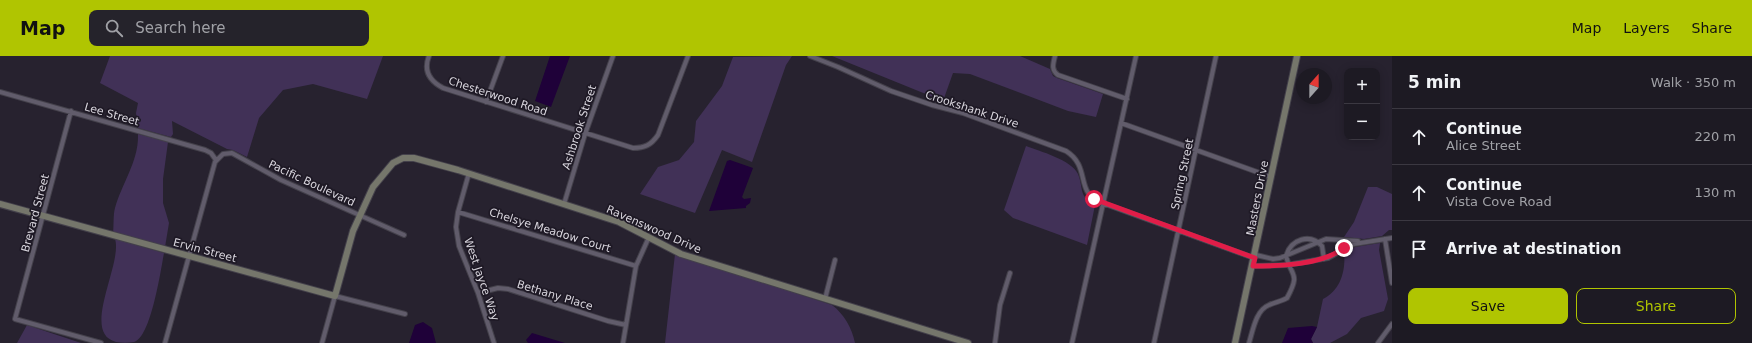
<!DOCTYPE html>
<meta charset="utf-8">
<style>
:root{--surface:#1d1a23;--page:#25232b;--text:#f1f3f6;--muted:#a0a1a6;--line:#3b3841;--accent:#b0c501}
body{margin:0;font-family:"DejaVu Sans",sans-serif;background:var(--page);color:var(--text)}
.controls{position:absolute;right:12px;top:12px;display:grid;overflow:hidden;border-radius:8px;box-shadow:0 2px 10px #0003}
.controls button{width:36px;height:36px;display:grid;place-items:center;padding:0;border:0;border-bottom:1px solid var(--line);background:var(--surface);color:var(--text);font:20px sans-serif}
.compass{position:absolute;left:1296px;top:12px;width:36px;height:36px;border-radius:50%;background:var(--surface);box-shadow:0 2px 10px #0003;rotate:21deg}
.stop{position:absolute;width:12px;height:12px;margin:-9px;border:3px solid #e11d48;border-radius:50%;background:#fff}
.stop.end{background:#e11d48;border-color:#fff;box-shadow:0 1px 4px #0008}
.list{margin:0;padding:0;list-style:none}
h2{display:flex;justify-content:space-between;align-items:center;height:52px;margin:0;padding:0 16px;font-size:17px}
h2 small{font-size:13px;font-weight:400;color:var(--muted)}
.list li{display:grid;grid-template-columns:26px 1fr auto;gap:12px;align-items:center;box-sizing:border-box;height:56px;padding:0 16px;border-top:1px solid var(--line)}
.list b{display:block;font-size:15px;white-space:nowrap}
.list p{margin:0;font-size:13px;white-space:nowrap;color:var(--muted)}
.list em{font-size:13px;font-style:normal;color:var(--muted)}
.actions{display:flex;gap:8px;padding:12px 16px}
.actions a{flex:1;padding:9px 0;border:1px solid var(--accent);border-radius:8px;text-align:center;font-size:14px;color:var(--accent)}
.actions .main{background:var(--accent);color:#111}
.icon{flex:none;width:22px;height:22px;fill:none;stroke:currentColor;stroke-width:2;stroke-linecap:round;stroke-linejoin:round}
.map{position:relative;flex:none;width:1392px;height:287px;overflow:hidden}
header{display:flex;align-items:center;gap:24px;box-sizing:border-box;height:56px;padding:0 20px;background:var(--accent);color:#111}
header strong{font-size:19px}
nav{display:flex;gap:22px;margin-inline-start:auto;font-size:14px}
.search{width:280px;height:36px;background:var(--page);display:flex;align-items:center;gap:10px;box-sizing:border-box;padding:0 14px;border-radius:8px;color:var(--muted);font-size:15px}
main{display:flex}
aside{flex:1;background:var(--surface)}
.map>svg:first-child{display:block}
.green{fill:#413157}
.water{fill:#1f0139}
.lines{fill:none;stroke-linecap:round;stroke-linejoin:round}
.street-casing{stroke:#44414b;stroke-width:6}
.secondary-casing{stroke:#44414b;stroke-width:8}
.street{stroke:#615c6b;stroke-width:4}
.secondary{stroke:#75766b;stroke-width:6}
.route{stroke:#e11d48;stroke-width:5}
.labels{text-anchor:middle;stroke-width:3.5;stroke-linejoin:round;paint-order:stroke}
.street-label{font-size:11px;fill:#d9d6de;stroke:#1e1925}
</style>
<header>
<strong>Map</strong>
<div class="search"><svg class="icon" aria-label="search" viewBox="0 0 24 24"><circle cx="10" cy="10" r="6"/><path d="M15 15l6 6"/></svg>Search here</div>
<nav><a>Map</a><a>Layers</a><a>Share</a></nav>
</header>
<main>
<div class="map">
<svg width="1392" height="287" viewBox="0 0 1392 287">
<rect width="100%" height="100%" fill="#27222f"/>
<!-- green -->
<path class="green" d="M110,0h273l-16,43 -54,-15 -30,6 -24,28 -12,39 -14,-7 -6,-1 -55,-28 1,13 -2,3 -33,-9 -2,-15 2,-10 -38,-20z
M792,0l-6,9 -34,97 -30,-12 -27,63 -55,-19 18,-27 21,-7 15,-18 2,-21 26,-35 11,-29z
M832,0h188l30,13 3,7 4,2 46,16 -7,23 -28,-6 -98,-37 -17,-1 -10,28z
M138,78l30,8 -5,37v24l6,20 -4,24 -52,-14c1,-8 0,-18 2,-25 7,-25 24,-47 23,-74z
M1026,90c13,5 46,14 52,28 6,15 0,22 17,31l-8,40 -74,-27 -9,-8z
M1368,131h9l15,7v36h-3l-7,6 -18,3 -20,-2 10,-15z
M115,183l49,14c-3,16 -13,85 -30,89 -6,1 -12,1 -18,0 -36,-9 7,-78 -1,-103z
M1380,187l-1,7 9,49 -4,12 -23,7 -14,16 -17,9h-17l-2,-4 6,-12 6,-28c18,-9 23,-29 21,-48l11,-4z
M675,198l157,51c12,9 20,23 23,38h-190z
M27,269l54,18h-64z"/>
<!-- water -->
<path class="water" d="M550,0h20l-19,51 -16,-6z
M730,104l23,8 -11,29 2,2 7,-1 -1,5 -4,3v2l-37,3 18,-50z
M423,266l9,6 4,15h-27l6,-18z
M1312,270l5,1 -6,12 2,4h-31l6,-15z
M532,277l33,10h-37l-2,-3z"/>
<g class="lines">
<defs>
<path id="street" d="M429,0c-6,15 1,25 14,32l190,60c12,0 18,-3 25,-13l30,-79
M810,0l28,11 53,24 41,14 31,8 103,38c24,15 10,38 31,50l157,57
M1055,0c-2,8 -4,14 3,19l69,24
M0,36l205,58 6,3 5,7
M486,46l17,-46
M71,55l-56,208 86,24
M1121,67l150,54
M469,117l-11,39 -2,15 3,19 19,47 16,50
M564,148l21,-70 28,-78
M458,156l178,54
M1385,183l7,44
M1256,199l17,4 7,-1 46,-19 32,2
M1253,210l34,-1 41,-7 26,-14 38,-6
M478,237l20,-5 10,1 100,32 18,4
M825,243l10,-39
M165,287l50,-181 8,-8 9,-1 49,27 123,55
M322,287l13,-47 70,18
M623,287l13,-77 13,-29
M995,287l5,-38 10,-32
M1072,287l64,-287
M1154,287l62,-287
M1249,287c4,-13 7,-33 20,-38 7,-3 13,-4 18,-7 14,-26 4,-21 -1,-42 5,-17 24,-23 36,-10l2,13
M1378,287l14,-19"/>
<path id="secondary" d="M0,148l335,92 18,-65 20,-44 20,-24 10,-5h11l44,12 161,52 62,32 287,89
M1235,287l62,-287"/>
</defs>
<!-- street casing -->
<use href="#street" class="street-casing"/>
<!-- secondary casing -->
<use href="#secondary" class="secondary-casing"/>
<!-- street -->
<use href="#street" class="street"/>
<!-- secondary -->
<use href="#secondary" class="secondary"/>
</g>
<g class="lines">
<!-- route -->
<path class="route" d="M1094,143l161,59 -2,8c28,0 68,-1 91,-18"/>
</g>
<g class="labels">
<!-- street labels -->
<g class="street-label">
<text transform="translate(498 40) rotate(18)" y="4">Chesterwood Road</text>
<text transform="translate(972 53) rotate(18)" y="4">Crookshank Drive</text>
<text transform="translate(112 58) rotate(16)" y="4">Lee Street</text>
<text transform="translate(579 71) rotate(-72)" y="4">Ashbrook Street</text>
<text transform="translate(1182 118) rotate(-78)" y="4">Spring Street</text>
<text transform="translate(312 127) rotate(25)" y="4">Pacific Boulevard</text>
<text transform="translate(1257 142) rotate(-79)" y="4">Masters Drive</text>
<text transform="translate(35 157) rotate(-75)" y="4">Brevard Street</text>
<text transform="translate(654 173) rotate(24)" y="4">Ravenswood Drive</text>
<text transform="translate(550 174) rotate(17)" y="4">Chelsye Meadow Court</text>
<text transform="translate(205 194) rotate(15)" y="4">Ervin Street</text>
<text transform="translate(482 223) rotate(71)" y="4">West Jayce Way</text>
<text transform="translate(555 239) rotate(17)" y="4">Bethany Place</text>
</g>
</g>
</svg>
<div class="controls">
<button>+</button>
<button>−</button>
</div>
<svg class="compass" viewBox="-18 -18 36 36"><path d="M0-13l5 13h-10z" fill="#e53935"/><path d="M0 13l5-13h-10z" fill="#a0a1a6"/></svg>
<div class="stop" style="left:1094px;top:143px"></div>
<div class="stop end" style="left:1344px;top:192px"></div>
</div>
<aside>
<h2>5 min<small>Walk · 350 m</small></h2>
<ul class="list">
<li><svg class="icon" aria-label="ahead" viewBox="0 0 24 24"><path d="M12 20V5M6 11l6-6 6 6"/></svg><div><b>Continue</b><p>Alice Street</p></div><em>220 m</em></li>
<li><svg class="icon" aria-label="ahead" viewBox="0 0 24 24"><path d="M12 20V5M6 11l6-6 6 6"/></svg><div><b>Continue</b><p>Vista Cove Road</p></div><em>130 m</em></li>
<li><svg class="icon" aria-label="arrive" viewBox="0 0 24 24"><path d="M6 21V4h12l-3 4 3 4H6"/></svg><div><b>Arrive at destination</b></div></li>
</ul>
<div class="actions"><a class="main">Save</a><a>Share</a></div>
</aside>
</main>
